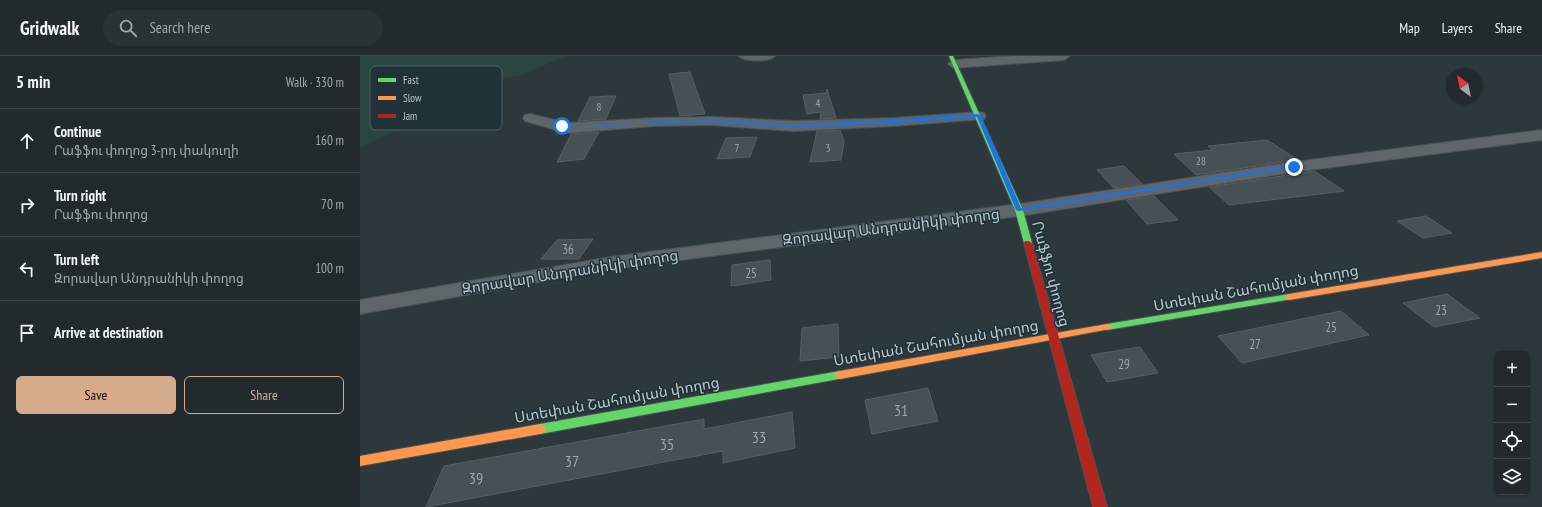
<!DOCTYPE html>
<meta charset="utf-8">
<style>
:root{--surface:#222a2e;--page:#2a3236;--text:#f1f3f6;--muted:#a2a7aa;--line:#3f464a;--accent:#d6ab8b}
body{margin:0;font-family:"PT Sans Narrow","Noto Sans Armenian",sans-serif;background:var(--page);color:var(--text)}
.controls{position:absolute;right:12px;bottom:12px;display:grid;overflow:hidden;border-radius:6px;box-shadow:0 1px 3px #0004}
.controls button{width:36px;height:36px;display:grid;place-items:center;padding:0;border:0;border-bottom:1px solid var(--line);background:var(--surface);color:var(--text);font:20px sans-serif}
.compass{position:absolute;left:1086px;top:12px;width:36px;height:36px;border-radius:50%;background:var(--surface);box-shadow:0 1px 3px #0004;rotate:328deg}
.stop{position:absolute;width:12px;height:12px;margin:-9px;border:3px solid #1a73e8;border-radius:50%;background:#fff}
.stop.end{background:#1a73e8;border-color:#fff;box-shadow:0 1px 4px #0008}
.list{margin:0;padding:0;list-style:none}
h2{display:flex;justify-content:space-between;align-items:center;height:52px;margin:0;padding:0 16px;font-size:17px}
h2 small{font-size:13px;font-weight:400;color:var(--muted)}
.list li{display:grid;grid-template-columns:26px 1fr auto;gap:12px;align-items:center;box-sizing:border-box;height:64px;padding:0 16px;border-top:1px solid var(--line)}
.list b{display:block;font-size:15px;white-space:nowrap}
.list p{margin:0;font-size:13px;white-space:nowrap;color:var(--muted)}
.list em{font-size:13px;font-style:normal;color:var(--muted)}
.actions{display:flex;gap:8px;padding:12px 16px}
.actions a{flex:1;padding:9px 0;border:1px solid var(--accent);border-radius:6px;text-align:center;font-size:14px;color:var(--accent)}
.actions .main{background:var(--accent);color:#111}
.icon{flex:none;width:22px;height:22px;fill:none;stroke:currentColor;stroke-width:2;stroke-linecap:round;stroke-linejoin:round}
.map{position:relative;flex:none;width:1182px;height:451px;overflow:hidden}
header{display:flex;align-items:center;gap:24px;box-sizing:border-box;height:56px;padding:0 20px;background:var(--surface);border-bottom:1px solid var(--line)}
header strong{font-size:19px}
nav{display:flex;gap:22px;margin-inline-start:auto;font-size:14px}
.search{width:280px;height:36px;background:var(--page);display:flex;align-items:center;gap:10px;box-sizing:border-box;padding:0 14px;border-radius:22px;color:var(--muted);font-size:15px}
main{display:flex}
aside{flex:1;background:var(--surface)}
.map>svg:first-child{display:block}
.green{fill:#2a4440}
.building{fill:#475054;stroke:#556064}
.lines{fill:none;stroke-linecap:round;stroke-linejoin:round}
.street-casing{stroke:#4b5357;stroke-width:2}
.fast-casing{stroke:#4b5357;stroke-width:2}
.slow-casing{stroke:#4b5357;stroke-width:2}
.jam-casing{stroke:#4b5357;stroke-width:2}
.street{fill:#5e666a;fill-rule:evenodd}
.fast{fill:#63d668;fill-rule:evenodd}
.slow{fill:#ff974d;fill-rule:evenodd}
.jam{fill:#b3261e;fill-rule:evenodd}
.route{fill:#1a73e8}
.labels{text-anchor:middle;stroke-width:3;stroke-linejoin:round;paint-order:stroke}
.far-number-label{font-size:11px;fill:#9ca8af}
.number-label{font-size:13px;fill:#9ca8af}
.street-label{font-size:15px;fill:#b8c6cd;stroke:#203138}
.near-number-label{font-size:16px;fill:#9ca8af}
.key{fill:#203138;stroke:#4e5e65;stroke-width:1}
.key-label{font-size:11px;fill:#b8c6cd}
</style>
<header>
<strong>Gridwalk</strong>
<div class="search"><svg class="icon" aria-label="search" viewBox="0 0 24 24"><circle cx="10" cy="10" r="6"/><path d="M15 15l6 6"/></svg>Search here</div>
<nav><a>Map</a><a>Layers</a><a>Share</a></nav>
</header>
<main>
<aside>
<h2>5 min<small>Walk · 330 m</small></h2>
<ul class="list">
<li><svg class="icon" aria-label="ahead" viewBox="0 0 24 24"><path d="M12 20V5M6 11l6-6 6 6"/></svg><div><b>Continue</b><p>Րաֆֆու փողոց 3-րդ փակուղի</p></div><em>160 m</em></li>
<li><svg class="icon" aria-label="right" viewBox="0 0 24 24"><path d="M7 20v-9h11M14 6l5 5-5 5"/></svg><div><b>Turn right</b><p>Րաֆֆու փողոց</p></div><em>70 m</em></li>
<li><svg class="icon" aria-label="left" viewBox="0 0 24 24"><path d="M17 20v-9H6M10 6l-5 5 5 5"/></svg><div><b>Turn left</b><p>Զորավար Անդրանիկի փողոց</p></div><em>100 m</em></li>
<li><svg class="icon" aria-label="arrive" viewBox="0 0 24 24"><path d="M6 21V4h12l-3 4 3 4H6"/></svg><div><b>Arrive at destination</b></div></li>
</ul>
<div class="actions"><a class="main">Save</a><a>Share</a></div>
</aside>
<div class="map">
<svg width="1182" height="451" viewBox="0 0 1182 451">
<rect width="100%" height="100%" fill="#2d383d"/>
<!-- green -->
<path class="green" d="M0,0h207l-48,20 -67,9 -32,33 -60,30z"/>
<!-- building -->
<path class="building" d="M330,16l15,42 -25,2 -11,-42z
M467,33l9,29 -16,1 1,-7 -14,2 -4,-19 23,-2z
M249,40h7l-10,23 -28,2 12,-24z
M480,74l4,12 -3,18 -31,2 7,-31z
M239,76l-15,27 -27,3 14,-28z
M397,81l-7,20 -33,2 9,-21z
M907,84l31,20 -102,15 -22,-21 39,-4 -5,-4z
M764,110l18,18 -28,4 -17,-18z
M954,115l30,20 -115,14 -20,-18z
M794,140l24,24 -31,4 -21,-24z
M1066,160l26,17 -29,5 -26,-17z
M233,183l-14,20h-38l16,-19z
M410,204l1,20 -40,6 1,-21z
M1087,238l33,24 -46,9 -31,-24z
M981,255l28,24 -127,28 -24,-27z
M478,268l1,33 -39,4 2,-33z
M780,291l18,26 -51,9 -16,-27z
M568,332l10,33 -66,13 -7,-34z
M432,356l3,36 -72,15v-12l-297,56 18,-41 260,-47v10z"/>
<g class="lines">
<defs>
<path id="street" d="M379,0h36c-5,6 -31,6 -36,0z
M654,0h56l-6,4 -110,8 -6,-4 6,-4z
M619,56l5,1 2,3 -2,3 -90,7 -101,5 -82,-6 -57,1 -87,7 -42,-12 -2,-3 2,-3 5,-1 37,9 87,-5 57,-1 82,4 101,-3z
M1182,74v10l-248,32 -275,44 -408,53 -251,45v-14l251,-43 408,-53 275,-42z"/>
<path id="fast" d="M589,0h4l70,154 9,33 -1,2h-3l-4,-2 -9,-33z
M929,238l5,3 -2,2 -185,31 -5,-3 5,-3z
M480,315l4,1 1,3 -1,3 -304,56 -4,-2 -2,-3 2,-3 4,-2z"/>
<path id="slow" d="M1182,196v6l-253,42 -5,-3 5,-3z
M747,268l3,1 2,2 -2,2 -270,50 -4,-1 -1,-3 1,-3 4,-1z
M180,368l4,2 2,3 -2,3 -4,2 -180,32v-10z"/>
<path id="jam" d="M665,185h3l4,2 75,264h-14l-69,-264z"/>
</defs>
<!-- street casing -->
<use href="#street" class="street-casing"/>
<!-- fast casing -->
<use href="#fast" class="fast-casing"/>
<!-- slow casing -->
<use href="#slow" class="slow-casing"/>
<!-- jam casing -->
<use href="#jam" class="jam-casing"/>
<!-- street -->
<use href="#street" class="street"/>
<!-- fast -->
<use href="#fast" class="fast"/>
<!-- slow -->
<use href="#slow" class="slow"/>
<!-- jam -->
<use href="#jam" class="jam"/>
</g>
<!-- route -->
<path class="route" d="M618,58l3,2 40,92 273,-43 2,2 -277,44 -3,-1 -39,-93 -83,6 -101,4 -82,-5 -151,4 151,-6 82,5 101,-5z"/>
<g class="labels">
<!-- far-number labels -->
<g class="far-number-label">
<text x="458" y="51">4</text>
<text x="239" y="55">8</text>
<text x="377" y="96">7</text>
<text x="468" y="96">3</text>
<text x="841" y="109">28</text>
</g>
<!-- number labels -->
<g class="number-label">
<text x="208" y="198">36</text>
<text x="391" y="222">25</text>
<text x="1081" y="259">23</text>
<text x="971" y="276">25</text>
<text x="895" y="293">27</text>
<text x="764" y="313">29</text>
</g>
<!-- street labels -->
<g class="street-label">
<text transform="translate(531 171) rotate(-7)" y="5">Զորավար Անդրանիկի փողոց</text>
<text transform="translate(210 216) rotate(-9)" y="5">Զորավար Անդրանիկի փողոց</text>
<text transform="translate(691 218) rotate(75)" y="5">Րաֆֆու փողոց</text>
<text transform="translate(896 232) rotate(-10)" y="5">Ստեփան Շահումյան փողոց</text>
<text transform="translate(576 287) rotate(-10)" y="5">Ստեփան Շահումյան փողոց</text>
<text transform="translate(257 344) rotate(-10)" y="5">Ստեփան Շահումյան փողոց</text>
</g>
<!-- near-number labels -->
<g class="near-number-label">
<text x="541" y="360">31</text>
<text x="399" y="387">33</text>
<text x="307" y="394">35</text>
<text x="212" y="411">37</text>
<text x="116" y="428">39</text>
</g>
</g>
<!-- legend -->
<rect x="10" y="10" width="132" height="64" rx="6" class="key"/>
<rect x="18" y="22" width="18" height="4" fill="#63d668"/>
<rect x="18" y="40" width="18" height="4" fill="#ff974d"/>
<rect x="18" y="58" width="18" height="4" fill="#b3261e"/>
<g class="key-label">
<text x="43" y="28">Fast</text>
<text x="43" y="46">Slow</text>
<text x="43" y="64">Jam</text>
</g>
</svg>
<div class="controls">
<button>+</button>
<button>−</button>
<button><svg class="icon" aria-label="locate" viewBox="0 0 24 24"><circle cx="12" cy="12" r="6"/><path d="M12 2v4M12 18v4M2 12h4M18 12h4"/></svg></button>
<button><svg class="icon" aria-label="layers" viewBox="0 0 24 24"><path d="M12 4l9 5-9 5-9-5zM3 14l9 5 9-5"/></svg></button>
</div>
<svg class="compass" viewBox="-18 -18 36 36"><path d="M0-13l5 13h-10z" fill="#e53935"/><path d="M0 13l5-13h-10z" fill="#a2a7aa"/></svg>
<div class="stop" style="left:202px;top:70px"></div>
<div class="stop end" style="left:934px;top:111px"></div>
</div>
</main>
